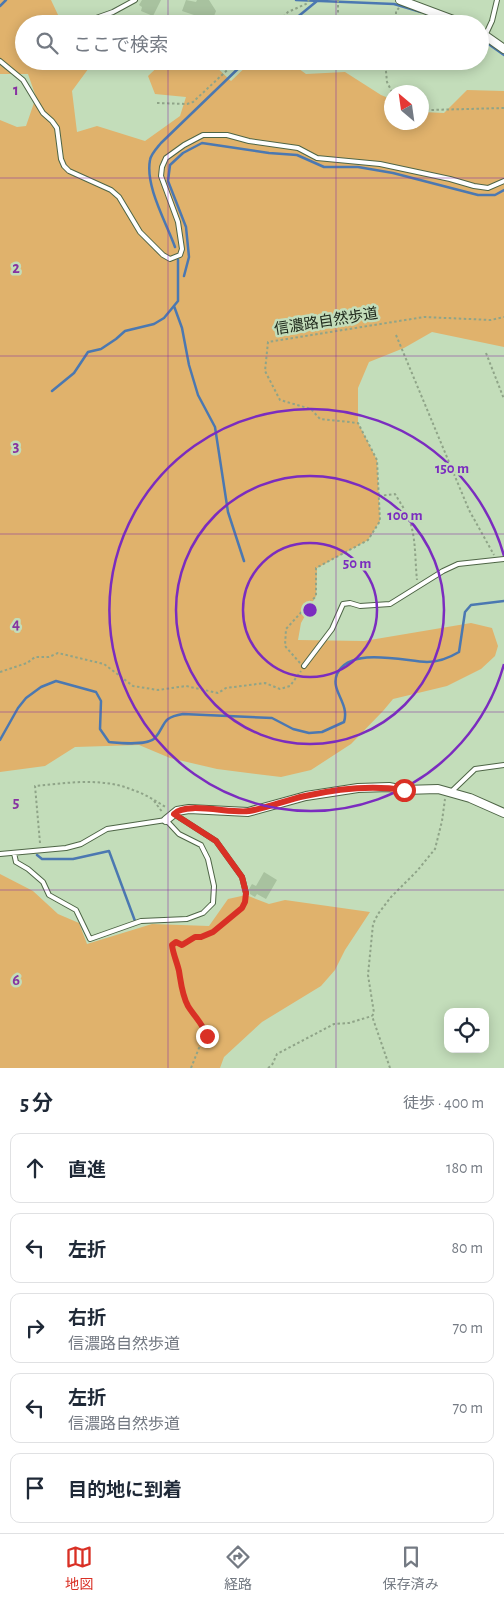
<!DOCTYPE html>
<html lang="ja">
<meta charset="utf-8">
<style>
:root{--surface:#fff;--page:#f2f2f3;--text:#1f2937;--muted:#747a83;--line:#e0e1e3;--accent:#d93025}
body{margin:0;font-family:"Alegreya Sans","Noto Sans JP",sans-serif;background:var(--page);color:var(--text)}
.controls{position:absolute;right:15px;bottom:15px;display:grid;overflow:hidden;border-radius:10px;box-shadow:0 2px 12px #0003}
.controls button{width:45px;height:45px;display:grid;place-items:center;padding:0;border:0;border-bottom:1px solid var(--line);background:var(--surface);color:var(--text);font:25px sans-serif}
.compass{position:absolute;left:384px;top:85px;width:45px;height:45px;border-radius:50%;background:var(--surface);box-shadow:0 2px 12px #0003;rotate:331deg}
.stop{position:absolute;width:15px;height:15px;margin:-11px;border:4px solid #d93025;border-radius:50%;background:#fff}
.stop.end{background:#d93025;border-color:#fff;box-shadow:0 1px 5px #0008}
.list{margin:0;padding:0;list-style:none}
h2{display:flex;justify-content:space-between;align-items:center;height:65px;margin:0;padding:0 20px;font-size:21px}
h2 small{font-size:16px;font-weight:400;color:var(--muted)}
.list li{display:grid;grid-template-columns:32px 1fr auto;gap:15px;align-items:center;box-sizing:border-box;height:70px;margin:0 10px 10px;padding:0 10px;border:1px solid var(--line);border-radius:10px}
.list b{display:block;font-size:19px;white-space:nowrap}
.list p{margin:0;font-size:16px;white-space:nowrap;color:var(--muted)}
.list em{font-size:16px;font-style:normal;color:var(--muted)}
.icon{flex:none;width:28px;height:28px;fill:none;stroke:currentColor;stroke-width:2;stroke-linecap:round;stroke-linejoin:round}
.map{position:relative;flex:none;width:504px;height:1068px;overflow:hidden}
.search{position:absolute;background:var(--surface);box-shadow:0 2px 12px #0003;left:15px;right:15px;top:15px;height:55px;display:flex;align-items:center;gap:12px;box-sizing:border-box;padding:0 18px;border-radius:28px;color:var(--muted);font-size:19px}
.sheet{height:465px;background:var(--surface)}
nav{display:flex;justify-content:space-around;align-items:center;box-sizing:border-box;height:70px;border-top:1px solid var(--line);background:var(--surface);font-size:14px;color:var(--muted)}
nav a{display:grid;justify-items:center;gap:2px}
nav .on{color:var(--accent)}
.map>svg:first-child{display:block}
.green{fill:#e0b26c}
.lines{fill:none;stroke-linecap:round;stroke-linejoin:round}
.stream{stroke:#4b78b1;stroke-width:2.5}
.building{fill:#a8c29f}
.service-casing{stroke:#4e6546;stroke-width:6}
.minor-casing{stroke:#4e6546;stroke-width:10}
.path{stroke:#8fa488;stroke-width:2;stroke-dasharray:2.5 2.5;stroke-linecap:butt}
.service{stroke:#fff;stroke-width:4}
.minor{stroke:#fff;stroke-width:8}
.route{stroke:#d93025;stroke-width:6}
.grid{fill:none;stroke:#8733a1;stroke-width:1;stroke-opacity:0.55}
.ring{fill:none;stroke:#7b2cbf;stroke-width:2.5}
.labels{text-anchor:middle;stroke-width:5;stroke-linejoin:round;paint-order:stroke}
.street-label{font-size:15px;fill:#202a1d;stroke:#c3ddba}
.grid-label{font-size:16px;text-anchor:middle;font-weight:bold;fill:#8733a1;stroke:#c3ddba;stroke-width:5;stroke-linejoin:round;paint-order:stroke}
.centre{fill:#7b2cbf;stroke:#c3ddba;stroke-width:2.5}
.ring-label{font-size:15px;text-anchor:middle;font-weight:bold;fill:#7b2cbf;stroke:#c3ddba;stroke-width:5;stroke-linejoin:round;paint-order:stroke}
</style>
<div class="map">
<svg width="504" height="1068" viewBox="0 0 504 1068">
<rect width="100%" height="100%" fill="#c3ddba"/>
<!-- green -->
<path class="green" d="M0,0h51l8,17 15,1 5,6h-55v37h70l-22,30 5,41 20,-6 48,15 35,-25 6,-19 -31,-3 -7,-18 16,-15h46l21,20 21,-20h36l18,13 39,-2 36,23 10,4 1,23h30v-10l22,1 23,-23 37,1v256l-72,-15 -28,16 -35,14 -11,26v35l19,37 3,61 -12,19 -51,28 -1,28 -15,27 -3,17 66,1 107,-18 21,5 6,18 -3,10 -14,13 -34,17 -54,13 -10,12 -32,33 -40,26 -30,7 -64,-8 -47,-11 -31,-13 -64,2 -30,19 -45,6v-652l17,7 9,-1 10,-29 -8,-23h-28z
M0,874l33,17 25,23 21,9 8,21 65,-20 57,2 19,-27 18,-4 23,9 16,-4 85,12 -25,38 -10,20 -14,16 -59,36 -38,35 -4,11h-220z"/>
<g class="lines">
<!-- stream -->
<path class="stream" d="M296,0l98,4 27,8
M0,6l6,-6
M426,14l25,10
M289,24l28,-23
M480,38l24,17
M175,247c-9,-25 -30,-61 -25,-87 1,-6 7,-12 11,-17l85,-82
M184,276l5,-19 -3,-30 -18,-46 2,-16 13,-12 19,-10 67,10 28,2 27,12h34l35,6 85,22h17l9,-5
M174,306l8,22 7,37 9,30 17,32 13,85 16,49
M52,391l22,-18 14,-21 13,-3 15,-10 9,-8 29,-7 10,-6 14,-17v-41
M0,740l18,-32 8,-10 15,-11 15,-6 40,11 5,9 -1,28 9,13c11,1 38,4 46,-4 12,-14 5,-20 28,-24l89,4 21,11 16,4 13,-1 22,-10c6,-19 -14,-31 -7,-48 13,-28 66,-13 90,-12 12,0 22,-4 32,-10l6,-40 6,-7 33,-4
M37,855l5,4h31l36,-8 26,70"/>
</g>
<!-- building -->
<path class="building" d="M142,0h19l-8,16 -12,-5 1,-4 -3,-2z
M186,0l10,2 1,-2h12l7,11 -4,10 -30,-10z
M264,872l13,8 -11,19 -9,-5 -2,3 -5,-3 -1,-5 3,-5 4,2z"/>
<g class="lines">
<defs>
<path id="service" d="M82,23l31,-11 22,-12
M485,36l7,-15 5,-21
M0,61l23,19 20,33 9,8 5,7 4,31 3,7 5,5 42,19 8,7 21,35 23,23 7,4 10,-4 2,-6 -4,-27 -17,-46 1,-9 4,-9 18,-13 19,-10h24l22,6 49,7 19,10 63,6 70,15 24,7 14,2 16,-7
M304,666l28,-37 11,-25 7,-1 10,3 30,-2 53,-33 15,-7 46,-5
M451,792l24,-23 29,-4
M174,814l42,27 26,36 4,16
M0,854l66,-6 15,-4 26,-15 59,-9 13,14 22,11 7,14 6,27 -1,17 -10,10 -16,6 -46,2 -51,18 -14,-29 -27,-15 -6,-13 -15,-13 -12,-7 -2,-9"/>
<path id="minor" d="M400,0l64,24
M480,32l24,17
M166,820l11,-9 12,-2 59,3 58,-16 52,-8 31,-1 15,3 34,-1 32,9 34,15"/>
</defs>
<!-- service casing -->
<use href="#service" class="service-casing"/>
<!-- minor casing -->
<use href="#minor" class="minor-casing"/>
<!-- path -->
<path class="path" d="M338,0v24
M276,24l12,-12 18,-8 3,-4
M396,24v-13l3,-3
M385,61l2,21 5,10
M333,62v-1
M157,103l30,1 6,-2 44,-41
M422,107l8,3 74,-2
M396,335l73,175 25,45
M486,353l18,46
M379,496l16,-2c6,10 13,20 16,31 5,17 4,37 6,55
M300,663l-15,-17 1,-17 30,-33v-28l52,-28 12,-19 -3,-61 -19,-37 -38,-4 -9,-10 -31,-9 -15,-29 3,-29 156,-25 67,3 13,-3
M0,672l27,-9 8,-6h14l9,-4 46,11 29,22 25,4 28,-4 32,7 8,-5 39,-5 15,6 10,-3 11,-15
M154,801l9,12
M40,843l-5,-57c32,-3 67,-9 98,4 12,4 23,11 34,18
M191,1068l8,-20 8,-12c-5,-12 -13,-20 -19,-30 -6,-11 -7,-23 -9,-35 -2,-9 -7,-17 -7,-26l4,-3 6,3 13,-8h6l12,-5 29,-24 3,-10
M268,1068l4,-3 5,-11 57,-30 15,-1 23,-7
M390,1068l-18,-52 2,-3 -6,-38 5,-51 5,-10 13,-17 26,-26 18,-22 7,-28 3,-22"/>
<!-- service -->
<use href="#service" class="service"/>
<!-- minor -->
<use href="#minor" class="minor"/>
</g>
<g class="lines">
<!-- route -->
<path class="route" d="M207,1036c-4,-12 -13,-20 -19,-30 -6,-11 -7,-23 -9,-35 -2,-9 -6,-17 -7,-26l4,-3 6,3 13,-8h6l12,-5 29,-24 3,-6 1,-9 -4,-16 -26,-36 -42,-27c11,-13 58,0 75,-3 19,-3 37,-11 56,-15 31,-7 67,-11 99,-6"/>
</g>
<!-- grid -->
<path class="grid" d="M168,0v24M336,0v24M168,61v1007M336,61v1007M0,178h504M0,356h504M0,534h504M0,712h504M0,890h504"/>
<!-- distance rings -->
<g class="ring">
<circle cx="310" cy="610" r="67"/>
<circle cx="310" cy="610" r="134"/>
<path d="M504 664A201 201 0 1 1 504 556"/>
</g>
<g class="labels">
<!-- street labels -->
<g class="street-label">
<text transform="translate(326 321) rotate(-9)" y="5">信濃路自然歩道</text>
</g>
</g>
<g class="grid-label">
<text x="16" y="95">1</text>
<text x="16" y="273">2</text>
<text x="16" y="451">3</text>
<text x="16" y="629">4</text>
<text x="16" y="807">5</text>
<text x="16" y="985">6</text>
</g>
<circle cx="310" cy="610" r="8" class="centre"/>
<g class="ring-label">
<text x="452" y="473">150 m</text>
<text x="405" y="520">100 m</text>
<text x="357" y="568">50 m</text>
</g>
</svg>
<div class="controls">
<button><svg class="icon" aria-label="locate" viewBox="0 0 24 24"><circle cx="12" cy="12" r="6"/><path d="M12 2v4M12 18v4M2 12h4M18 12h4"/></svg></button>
</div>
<svg class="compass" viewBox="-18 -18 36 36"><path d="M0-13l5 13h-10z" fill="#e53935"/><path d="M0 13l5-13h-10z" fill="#747a83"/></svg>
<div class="stop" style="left:404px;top:790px"></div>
<div class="stop end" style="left:207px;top:1036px"></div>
<div class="search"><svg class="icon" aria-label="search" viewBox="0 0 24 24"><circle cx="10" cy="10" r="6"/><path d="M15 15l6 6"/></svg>ここで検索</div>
</div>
<section class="sheet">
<h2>5 分<small>徒歩 · 400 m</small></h2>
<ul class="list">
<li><svg class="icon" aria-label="ahead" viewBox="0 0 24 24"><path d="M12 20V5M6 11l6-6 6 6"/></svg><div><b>直進</b></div><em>180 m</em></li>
<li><svg class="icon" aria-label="left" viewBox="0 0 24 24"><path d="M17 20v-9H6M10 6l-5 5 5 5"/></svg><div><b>左折</b></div><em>80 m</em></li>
<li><svg class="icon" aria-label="right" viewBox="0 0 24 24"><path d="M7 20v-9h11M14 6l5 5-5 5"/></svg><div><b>右折</b><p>信濃路自然歩道</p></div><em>70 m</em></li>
<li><svg class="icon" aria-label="left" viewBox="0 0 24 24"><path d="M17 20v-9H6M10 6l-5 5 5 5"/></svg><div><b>左折</b><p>信濃路自然歩道</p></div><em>70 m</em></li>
<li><svg class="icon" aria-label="arrive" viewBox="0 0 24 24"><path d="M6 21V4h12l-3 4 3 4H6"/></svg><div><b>目的地に到着</b></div></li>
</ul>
</section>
<nav>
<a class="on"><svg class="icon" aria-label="map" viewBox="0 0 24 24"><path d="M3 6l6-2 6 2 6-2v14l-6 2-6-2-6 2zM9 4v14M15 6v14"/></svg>地図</a>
<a><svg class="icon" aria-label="directions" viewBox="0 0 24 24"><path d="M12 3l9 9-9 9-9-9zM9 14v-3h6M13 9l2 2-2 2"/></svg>経路</a>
<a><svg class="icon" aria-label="saved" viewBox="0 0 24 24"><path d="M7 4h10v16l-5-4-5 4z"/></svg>保存済み</a>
</nav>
